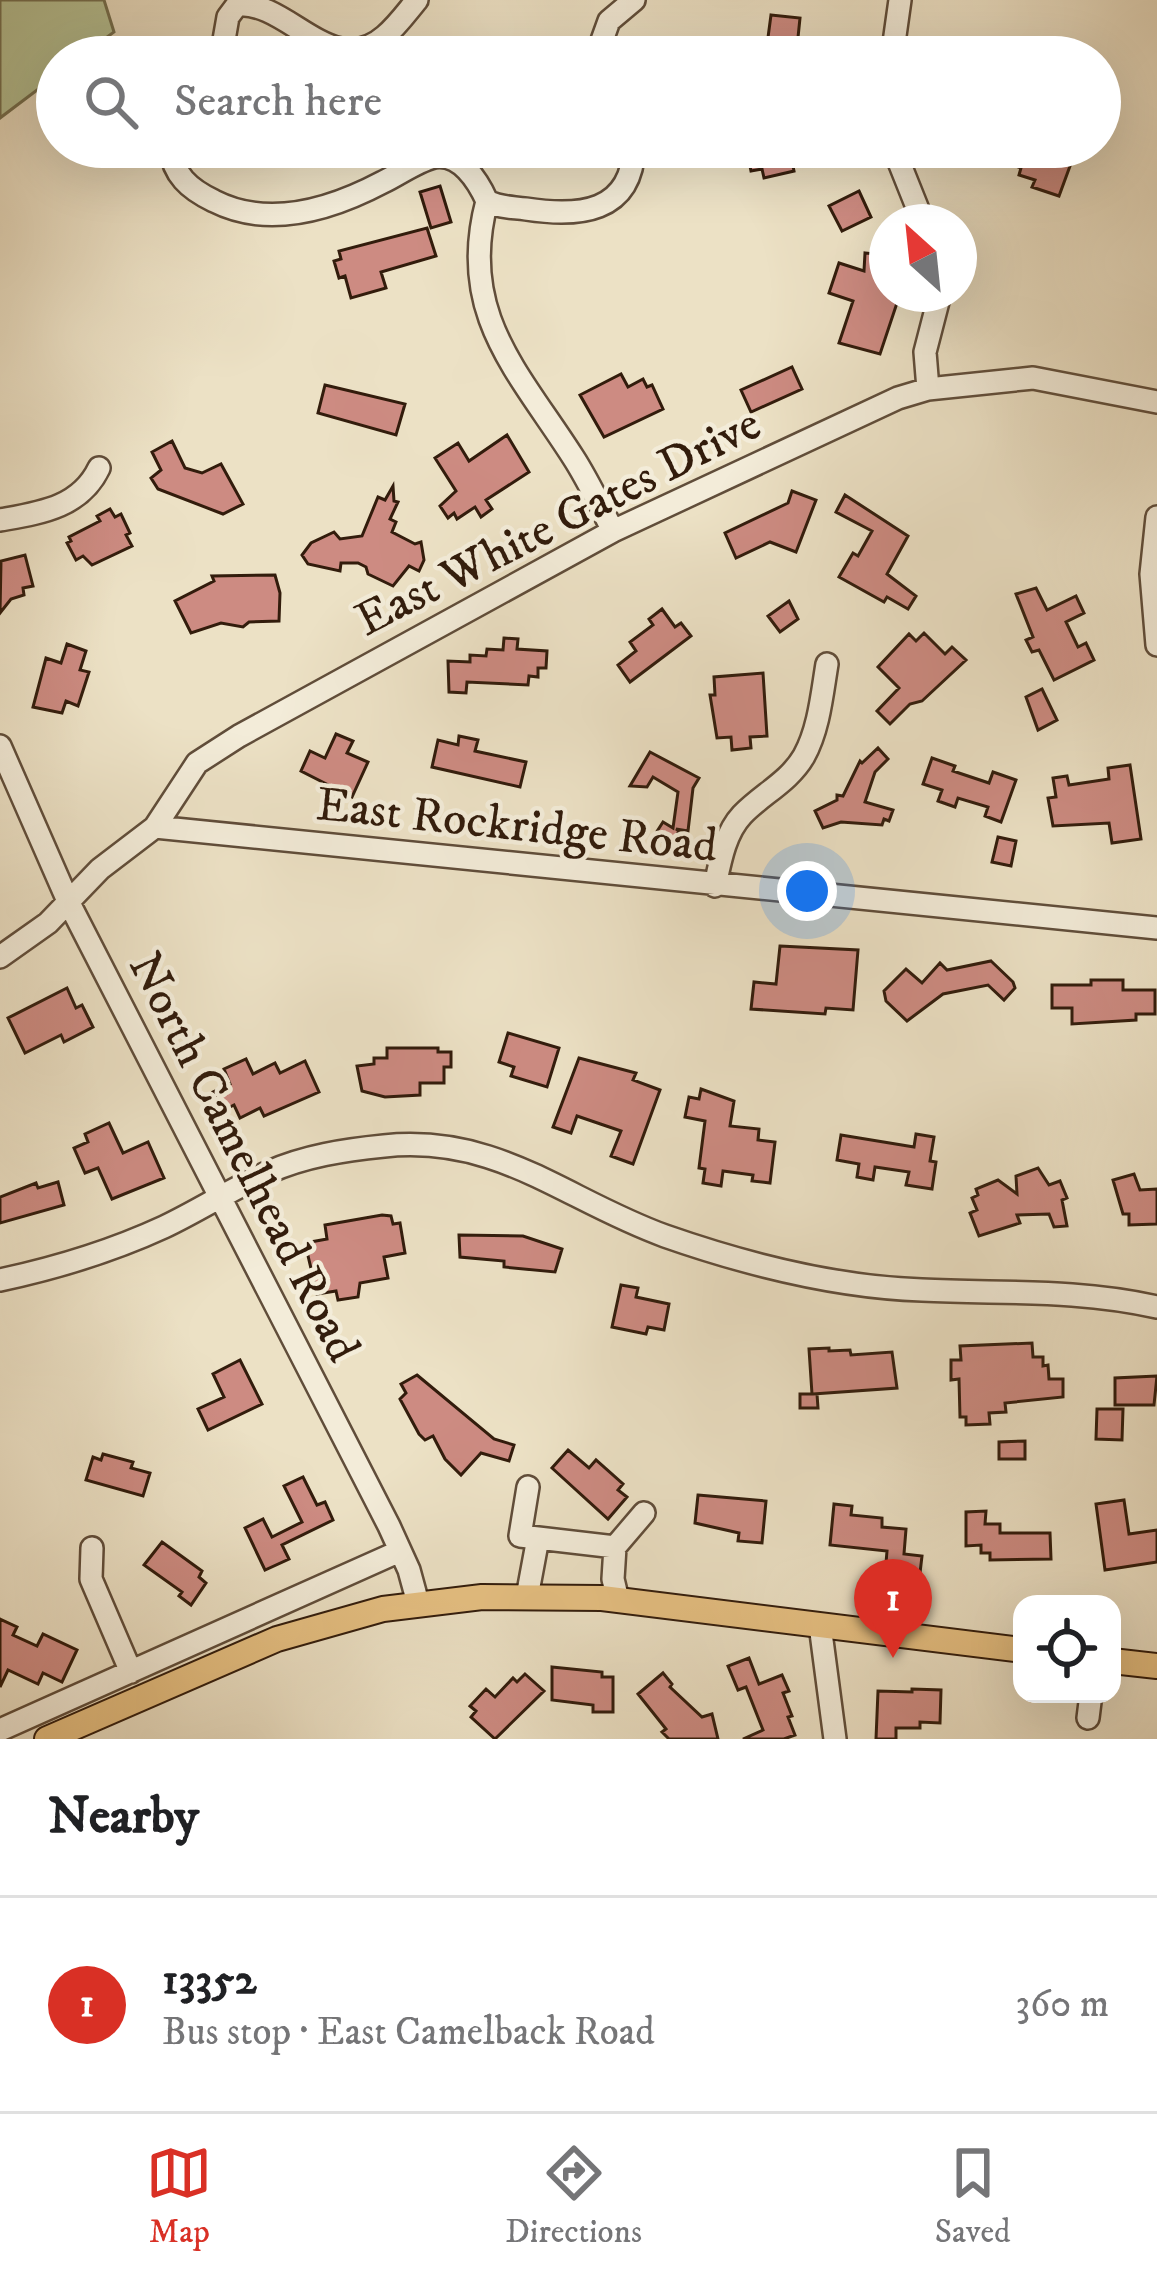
<!DOCTYPE html>
<meta charset="utf-8">
<style>
:root{--surface:#fff;--page:#f6f6f6;--text:#202124;--muted:#757577;--line:#e0e0e0;--accent:#d93025}
body{margin:0;font-family:"IM FELL DW Pica",serif;background:var(--page);color:var(--text)}
.controls{position:absolute;right:36px;bottom:36px;display:grid;overflow:hidden;border-radius:24px;box-shadow:0 12px 48px #0002}
.controls button{width:108px;height:108px;display:grid;place-items:center;padding:0;border:0;border-bottom:3px solid var(--line);background:var(--surface);color:var(--text);font:60px sans-serif}
.compass{position:absolute;left:869px;top:204px;width:108px;height:108px;border-radius:50%;background:var(--surface);box-shadow:0 12px 48px #0002;rotate:333deg}
.you{position:absolute;left:807px;top:891px;width:42px;height:42px;margin:-30px;border:9px solid #fff;border-radius:50%;background:#1a73e8;box-shadow:0 0 0 18px #1a73e833}
.badge{display:grid;place-items:center;width:78px;height:78px;border-radius:50%;background:var(--accent);color:#fff;font-size:39px;font-weight:700}
.pin{position:absolute;translate:-50% -99px;filter:drop-shadow(0 3px 6px #0008)}
.pin::after{content:'';position:absolute;top:63px;width:42px;height:36px;background:inherit;clip-path:polygon(0 0,100% 0,50% 100%)}
.list{margin:0;padding:0;list-style:none}
h2{display:flex;justify-content:space-between;align-items:center;height:156px;margin:0;padding:0 48px;font-size:51px}
h2 small{font-size:39px;font-weight:400;color:var(--muted)}
.list li{display:grid;grid-template-columns:78px 1fr auto;gap:36px;align-items:center;box-sizing:border-box;height:216px;padding:0 48px;border-top:3px solid var(--line)}
.list b{display:block;font-size:45px;white-space:nowrap}
.list p{margin:0;font-size:39px;white-space:nowrap;color:var(--muted)}
.list em{font-size:39px;font-style:normal;color:var(--muted)}
.icon{flex:none;width:66px;height:66px;fill:none;stroke:currentColor;stroke-width:2;stroke-linecap:round;stroke-linejoin:round}
.map{position:relative;flex:none;width:1157px;height:1739px;overflow:hidden}
.search{position:absolute;background:var(--surface);box-shadow:0 12px 48px #0002;left:36px;right:36px;top:36px;height:132px;display:flex;align-items:center;gap:30px;box-sizing:border-box;padding:0 42px;border-radius:66px;color:var(--muted);font-size:45px}
.sheet{height:372px;background:var(--surface)}
nav{display:flex;justify-content:space-around;align-items:center;box-sizing:border-box;height:168px;border-top:3px solid var(--line);background:var(--surface);font-size:33px;color:var(--muted)}
nav a{display:grid;justify-items:center;gap:6px}
nav .on{color:var(--accent)}
.map>svg:first-child{display:block}
.green{fill:#b6c396;stroke:#747051;stroke-width:3}
.building{fill:#cd8b82;stroke:#321c0c;stroke-width:3}
.lines{fill:none;stroke-linecap:round;stroke-linejoin:round}
.minor-casing{stroke:#604d3a;stroke-width:26}
.major-casing{stroke:#321c0c;stroke-width:28}
.minor{stroke:#f3ecd9;stroke-width:21}
.major{stroke:#e6c082;stroke-width:24}
.labels{text-anchor:middle;stroke-width:9;stroke-linejoin:round;paint-order:stroke}
.street-label{font-size:48px;fill:#321c0c;stroke:#f3ecd9}
</style>
<div class="map">
<svg width="1157" height="1739" viewBox="0 0 1157 1739">
<rect width="100%" height="100%" fill="#ece1c5"/>
<filter id="stains"><feTurbulence type="fractalNoise" baseFrequency=".00167" numOctaves="4"/><feColorMatrix values="0 0 0 0 .2 0 0 0 0 .09 0 0 0 0 .02 0 0 0 .5 -.17"/></filter>
<radialGradient id="worn" r=".72"><stop offset=".6" stop-color="#630" stop-opacity="0"/><stop offset="1" stop-color="#630" stop-opacity=".3"/></radialGradient>
<!-- green -->
<path class="green" d="M0,0h104l10,32 -34,25h-23v18l-57,43z"/>
<!-- building -->
<path class="building" d="M771,15l29,3 -4,39h-35l1,-13 5,1z
M746,147h57l4,16 -14,3 1,5 -30,7 -2,-9 -11,2z
M1011,147l39,10 3,-10h24l-18,49 -27,-9 3,-7 -16,-5 2,-7 -16,-6z
M440,186l11,36 -20,6 -11,-36z
M859,191l12,26 -29,14 -13,-25z
M427,228l9,28 -55,16 5,16 -35,10 -6,-22 -6,2 -5,-17 7,-2 -2,-8z
M865,253l22,2v39h13l-20,60 -41,-11 14,-42 -24,-8 10,-30 25,8z
M792,367l10,22 -51,23 -10,-22z
M621,374l7,13 15,-8 4,8 5,-2 11,24 -59,28 -24,-42z
M325,385l80,19 -9,31 -78,-22z
M507,435l22,37 -43,28 6,9 -11,8 -6,-10 -18,12 -3,-6 -6,5 -8,-12 16,-15 -21,-33 23,-15 11,18z
M172,441l13,27 17,5 19,-9 22,40 -20,10 -65,-25 -7,-11 10,-8 -9,-18z
M393,486l1,15 4,1 -8,17 6,3 -4,10 23,12 6,-2 3,18 -5,11 -10,-5 -16,20 -25,-12 -2,-7 -8,-4h-17l-1,8 -32,-7 -6,-9 9,-12 23,-11 6,7 22,-3 16,-39 7,3z
M792,491l24,9 -20,52 -26,-10 -34,16 -11,-25 63,-30z
M845,495l63,41 -21,38 29,22 -8,13 -21,-12 -3,5 -45,-25 14,-24 5,3 14,-25 -36,-19z
M110,509l5,8 6,-3 9,19 -4,2 6,11 -40,19 -9,-9 -7,4 -9,-17 4,-2 -2,-4 31,-16 -3,-5z
M25,555l8,31 -10,2 1,7 -13,4 -11,14 1,-52z
M275,575l5,18 -1,28 -30,1 -6,5 -22,-4 -30,10 -16,-32 39,-20 -2,-5z
M1036,588l11,22 29,-14 8,17 -18,9 12,25 8,-4 8,17 -40,20 -15,-30 -7,2 -6,-12 7,-3 -17,-43z
M789,601l9,18 -18,13 -12,-16z
M662,609l13,18 6,-4 10,13 -61,46 -12,-17 18,-14 -6,-9 23,-17 -4,-6z
M924,633l21,21 7,-7 14,13 -44,41 -12,3 -20,20 -13,-13 22,-23 -21,-21 31,-33 7,7z
M504,638l14,1 -1,10 30,2 -1,17h-8v9l-9,-1 -1,9 -61,-3 -1,11 -17,-1 -1,-31 22,1v-7l16,1 1,-7 16,1z
M67,644l19,7 -6,19 9,2 -11,34 -12,-5 -4,12 -29,-6 13,-49 15,5z
M763,673l4,63 -17,1 1,11 -19,2 -1,-13 -14,1 -7,-43h5l-1,-18z
M1042,689l15,31 -19,10 -12,-33z
M336,734l17,7 -6,12 21,9 -16,35 -51,-26 9,-20 15,7z
M459,736l19,4 -3,11 51,11 -6,25 -88,-20 6,-27 20,5z
M878,748l10,11 -13,13 -10,30 28,8 -4,11 -5,-2 -2,6 -41,-3 -18,6 -8,-17 22,-11v-5l6,1 17,-35 2,2z
M650,752l49,26 -6,10 -5,43 -12,-2 3,2 -9,15 -16,-10 9,-14 10,6 5,-36 -25,-15 -6,10 -17,-1z
M932,758l23,8 -2,5 36,12 4,-11 23,8 -15,42 -16,-6 3,-9 -30,-9 -3,9 -17,-6 4,-11 -19,-6z
M1130,765l11,74 -29,4 -3,-20 -56,3 -5,-28 8,-1 -3,-19 14,-2 2,9 40,-6 -1,-11z
M998,837l18,4 -5,25 -19,-4z
M780,946l78,4 -5,60 -27,-2 -1,6 -74,-5 3,-27 22,2z
M991,961l22,21 2,6 -11,12 -16,-15 -45,9 -36,27 -21,-20 -2,-10 22,-22 16,14 18,-20 7,7z
M1091,980h32v10h32v24h-19v6l-64,4v-16h-20v-23h39z
M67,988l9,20 6,-3 11,22 -29,15 -3,-7 -36,18 -17,-35z
M508,1033l51,15 -12,39 -36,-11 3,-9 -15,-5z
M387,1048h51v4h13v15h-7v16h-24v12l-35,2 -23,-6 -5,-25 17,-2v-6h13z
M579,1058l57,15 -3,7 27,10 -27,74 -22,-8 10,-25 -44,-15 -6,17 -18,-6z
M246,1059l7,15 22,-11 5,10 25,-12 14,31 -55,24 -4,-8 -20,10 -6,-13 -12,6 -9,-19 17,-8 -6,-15z
M701,1089l33,12 -4,25 29,3 -1,11 17,2 -5,41 -18,-2 1,-6 -30,-4 -2,15 -18,-3 2,-14 -6,-1 6,-47 -20,-4 4,-20 10,2z
M109,1123l14,30 25,-11 16,36 -52,21 -14,-31 -13,5 -11,-25 14,-6 -3,-8z
M916,1134l18,3 -4,24 6,1 -4,27 -26,-4 3,-13 -34,-5 -2,13 -16,-3 2,-13 -22,-4 4,-25 73,12z
M1038,1168l11,17 11,-4 7,17 -5,2 5,26 -13,1 -5,-13 -32,1 3,8 -41,13 -9,-23 7,-3 -5,-12 6,-3 -2,-6 22,-9 19,14 -1,-18z
M1134,1174l6,16 17,-1v35l-28,1v-11h-6l-10,-34z
M58,1182l6,23 -64,18v-26l36,-14 2,5z
M382,1215l9,1 2,8 7,-1 5,30 -21,4 4,21 -28,5 -2,14 -20,3 -2,-9 -19,3 -12,-51 22,-4 -2,-14z
M459,1235l64,1 39,13 -7,23 -51,-5v-6l-44,-4z
M621,1285l17,3 -2,9 33,7 -5,26 -16,-3 -2,7 -34,-7z
M1032,1343l1,14h10v9l5,-1 1,14h14v18l-58,6 1,9 -17,1 1,11 -24,1v-8h-6l-1,-38 -8,1v-20h10l-1,-14z
M829,1348v3l21,-1 1,5 41,-3 5,36 -84,6h4l1,14h-18v-14h12l-3,-45z
M240,1360l22,44 -54,26 -10,-21 26,-12 -11,-23z
M417,1375l77,64 20,6 -5,16 -28,-8 -20,22 -16,-16 -12,-23 -8,4 -6,-6 -19,-35 6,-6 -5,-9z
M1157,1376l-3,29h-39v-27z
M1097,1409h26l-1,31 -26,-1z
M1025,1441v18h-26v-17z
M568,1450l21,18 7,-8 27,24 -5,6 9,7 -19,22 -56,-51z
M103,1454l30,8 -2,6 19,5 -7,23 -57,-16 7,-23 8,3z
M303,1477l14,28 8,-3 8,18 -51,25 7,14 -24,11 -20,-42 18,-9 9,18 30,-15 -18,-36z
M698,1495l68,6 -4,42 -24,-2 1,-8 -44,-10z
M1124,1500l5,34 28,-4v32l-52,8 -9,-66z
M834,1504l18,2 -1,9 31,3v9l24,2 -2,25 18,2 -4,34 -34,-3 3,-36 -57,-6z
M986,1511l-1,13h15v9h50l1,26 -61,1v-7h-9v-8l-15,1v-34z
M162,1542l40,29 -3,6 7,6 -15,22 -12,-9 3,-4 -38,-27z
M0,1619l17,8 -4,8 24,11 6,-12 34,16 -15,32 -19,-9 -5,11 -30,-14 -8,17z
M749,1658l10,26 23,-9 7,16 -6,2 9,23 -4,1 7,18 -11,4h-41l20,-9 -17,-43 -8,3 -10,-24z
M552,1667l50,5v5h11v35h-20v-7l-41,-5z
M663,1673l9,11 -2,3 32,30 10,-3 6,25h-49l-7,-7 4,-3 -28,-35z
M525,1674l19,17 -49,48 -24,-22 5,-6 -6,-5 16,-17 9,8 18,-19 4,4z
M912,1689l29,1 -1,33 -20,-1v6h-24v11h-20l2,-48 34,1z"/>
<g class="lines">
<defs>
<path id="minor" d="M221,57l7,-40 9,-12c51,-5 95,77 148,31 12,-10 22,-24 32,-36
M596,57l13,-36 25,-21
M892,57l8,-57
M170,147c3,28 19,42 44,54 55,28 118,8 169,-19 15,-7 34,-21 51,-25 26,-5 44,24 53,44
M893,147l30,75
M487,201c-30,112 31,170 86,256 15,23 27,49 40,74
M487,201c13,7 25,6 39,8 52,8 106,5 108,-62
M928,389l-3,-37 15,-58
M1157,517l-6,57 6,71
M0,520c39,-7 80,-12 99,-52
M0,746l68,155 321,625 20,44 9,33
M155,827l1002,101
M715,886c5,-24 10,-53 27,-71 20,-21 47,-33 62,-59 15,-27 18,-62 23,-92
M0,957l48,-34 52,-54 55,-42 42,-64 42,-27 374,-205 285,-133 30,-9 105,-11 124,24
M0,1280c56,-12 112,-29 164,-53 36,-17 69,-39 105,-55 36,-16 75,-22 115,-26 114,-12 181,54 281,90 83,29 169,51 257,54 82,4 154,-1 235,17
M528,1487l-8,49 18,2
M615,1547l29,-34
M92,1548l-1,31 40,93
M527,1597l11,-59 77,9 -2,32 5,21
M820,1625l15,114
M1088,1718l3,-24
M0,1730l400,-179"/>
<path id="major" d="M1112,1661l45,5
M47,1739l230,-100 106,-30 99,-12 120,1 420,52"/>
</defs>
<!-- minor casing -->
<use href="#minor" class="minor-casing"/>
<!-- major casing -->
<use href="#major" class="major-casing"/>
<!-- minor -->
<use href="#minor" class="minor"/>
<!-- major -->
<use href="#major" class="major"/>
</g>
<g class="labels">
<!-- street labels -->
<g class="street-label">
<text transform="translate(557 520) rotate(-27)" y="17">East White Gates Drive</text>
<text transform="translate(517 823) rotate(6)" y="17">East Rockridge Road</text>
<text transform="translate(246 1156) rotate(63)" y="17">North Camelhead Road</text>
</g>
</g>
<rect width="100%" height="100%" filter="url(#stains)"/>
<rect width="100%" height="100%" fill="url(#worn)"/>
</svg>
<div class="controls">
<button><svg class="icon" aria-label="locate" viewBox="0 0 24 24"><circle cx="12" cy="12" r="6"/><path d="M12 2v4M12 18v4M2 12h4M18 12h4"/></svg></button>
</div>
<svg class="compass" viewBox="-18 -18 36 36"><path d="M0-13l5 13h-10z" fill="#e53935"/><path d="M0 13l5-13h-10z" fill="#757577"/></svg>
<div class="you"></div>
<div class="pin badge" style="left:893px;top:1658px">1</div>
<div class="search"><svg class="icon" aria-label="search" viewBox="0 0 24 24"><circle cx="10" cy="10" r="6"/><path d="M15 15l6 6"/></svg>Search here</div>
</div>
<section class="sheet">
<h2>Nearby<small></small></h2>
<ul class="list">
<li><span class="badge">1</span><div><b>13352</b><p>Bus stop · East Camelback Road</p></div><em>360 m</em></li>
</ul>
</section>
<nav>
<a class="on"><svg class="icon" aria-label="map" viewBox="0 0 24 24"><path d="M3 6l6-2 6 2 6-2v14l-6 2-6-2-6 2zM9 4v14M15 6v14"/></svg>Map</a>
<a><svg class="icon" aria-label="directions" viewBox="0 0 24 24"><path d="M12 3l9 9-9 9-9-9zM9 14v-3h6M13 9l2 2-2 2"/></svg>Directions</a>
<a><svg class="icon" aria-label="saved" viewBox="0 0 24 24"><path d="M7 4h10v16l-5-4-5 4z"/></svg>Saved</a>
</nav>
